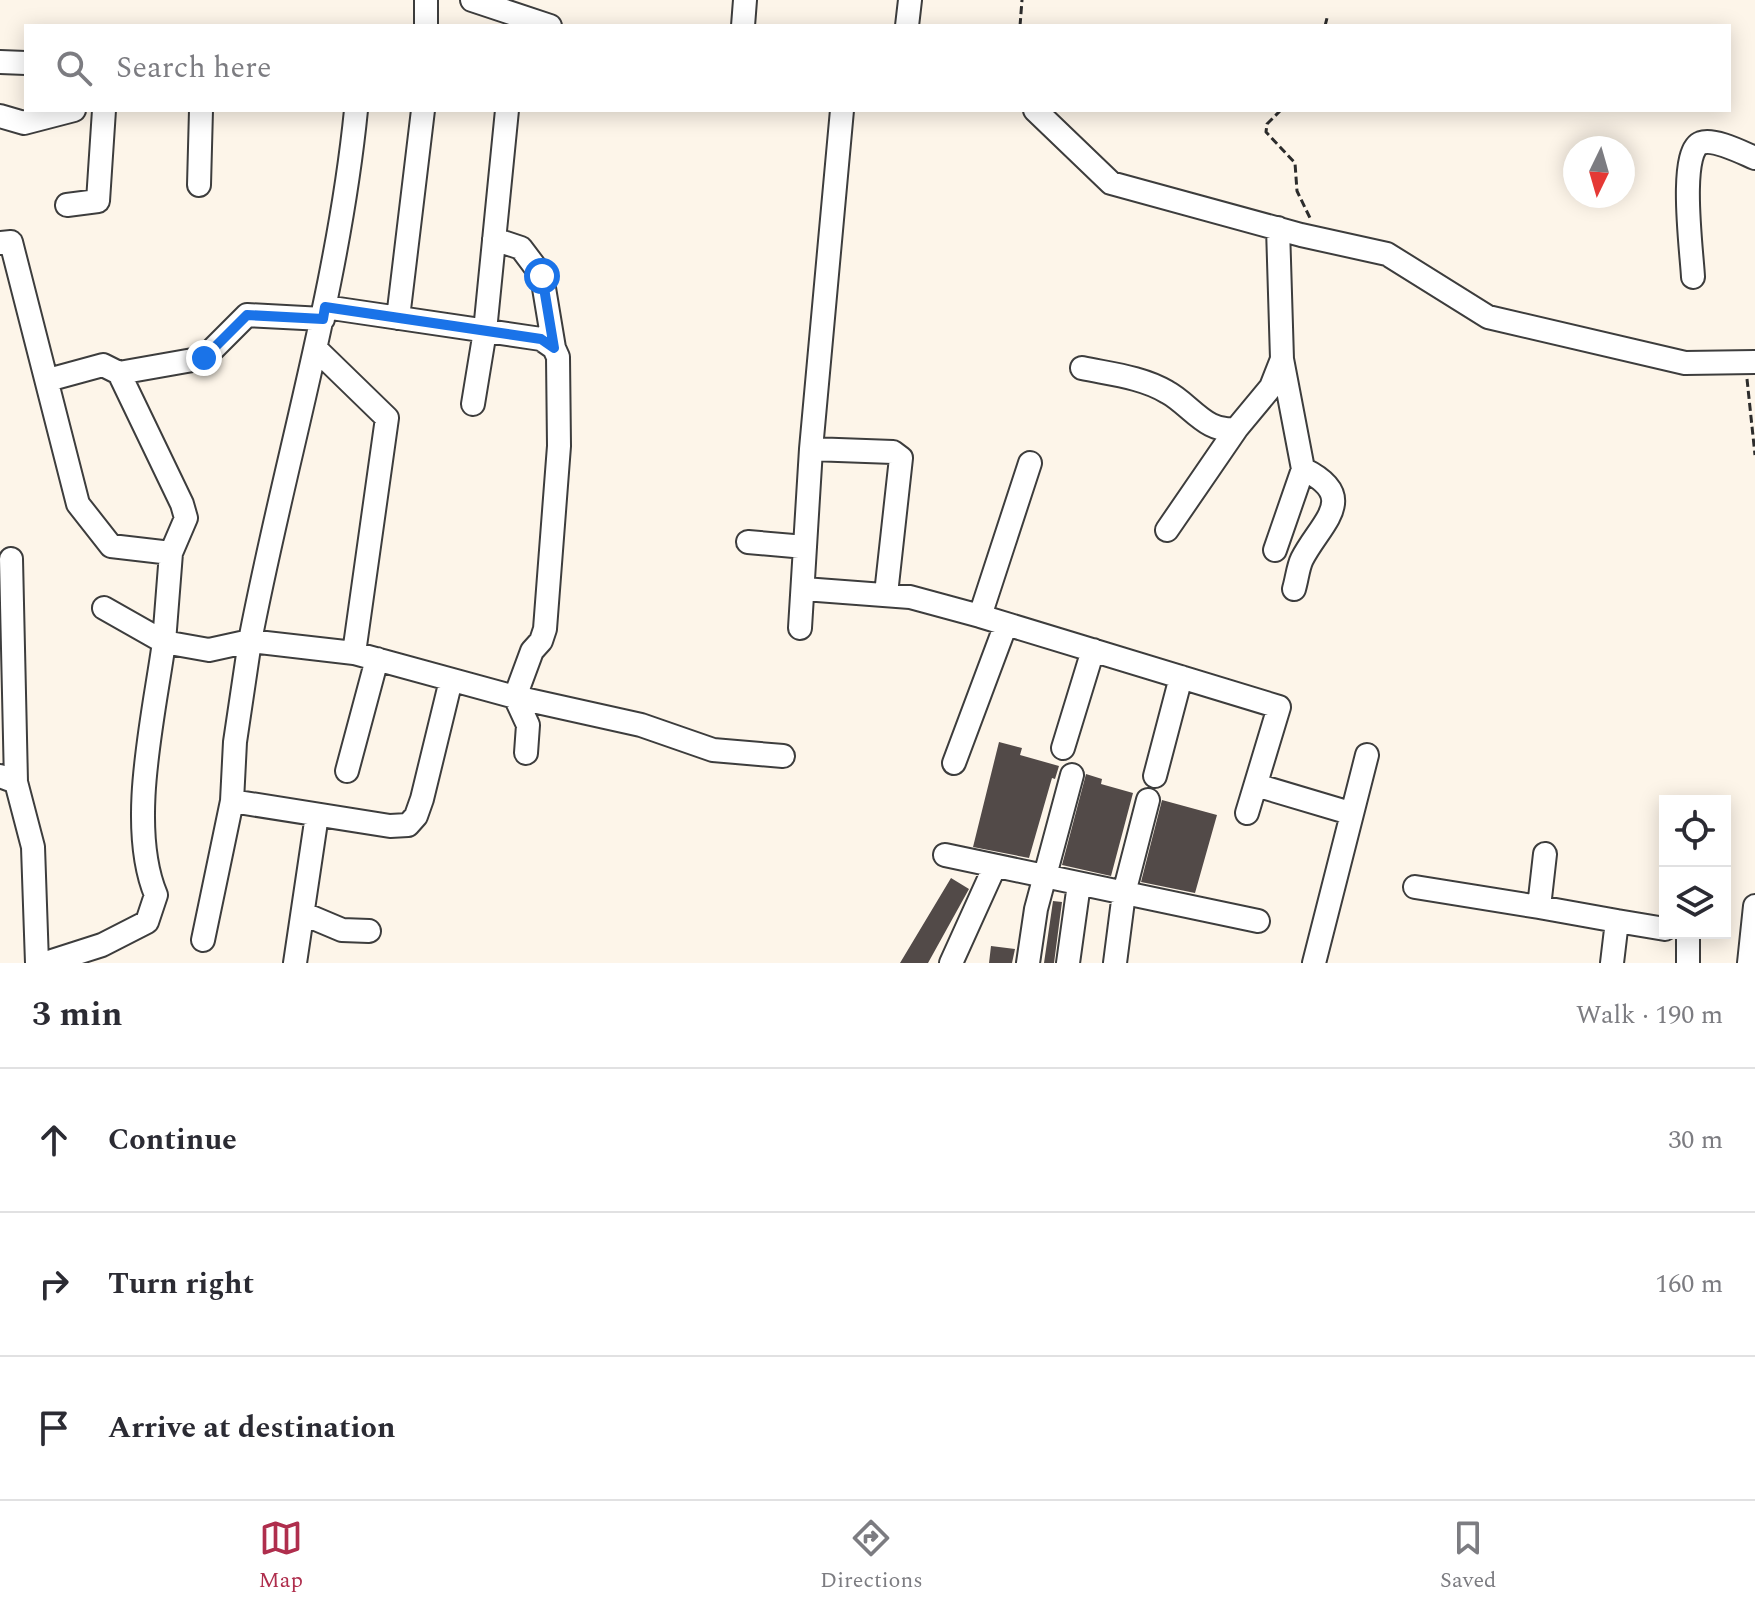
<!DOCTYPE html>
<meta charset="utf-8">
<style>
:root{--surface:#fff;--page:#f7f7f7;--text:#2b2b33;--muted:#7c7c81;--line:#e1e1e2;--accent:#af2e4d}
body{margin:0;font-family:Spectral,serif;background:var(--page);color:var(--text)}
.controls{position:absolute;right:24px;bottom:24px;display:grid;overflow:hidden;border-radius:0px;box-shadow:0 4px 20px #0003}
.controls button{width:72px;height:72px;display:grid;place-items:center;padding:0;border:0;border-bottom:2px solid var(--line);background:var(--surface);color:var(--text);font:40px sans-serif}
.compass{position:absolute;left:1563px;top:136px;width:72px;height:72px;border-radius:50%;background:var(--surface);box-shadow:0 4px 20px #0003;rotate:185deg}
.stop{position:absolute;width:24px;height:24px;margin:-18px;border:6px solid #1a73e8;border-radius:50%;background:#fff}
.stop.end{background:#1a73e8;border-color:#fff;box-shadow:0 2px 8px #0008}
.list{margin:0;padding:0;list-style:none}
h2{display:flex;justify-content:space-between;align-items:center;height:104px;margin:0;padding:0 32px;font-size:34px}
h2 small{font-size:26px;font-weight:400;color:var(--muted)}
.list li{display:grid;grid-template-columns:52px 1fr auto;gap:24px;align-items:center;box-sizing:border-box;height:144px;padding:0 32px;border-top:2px solid var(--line)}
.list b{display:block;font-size:30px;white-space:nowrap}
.list em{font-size:26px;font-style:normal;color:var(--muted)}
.icon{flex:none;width:44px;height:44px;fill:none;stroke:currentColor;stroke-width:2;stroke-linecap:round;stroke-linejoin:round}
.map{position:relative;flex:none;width:1755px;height:963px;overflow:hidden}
.search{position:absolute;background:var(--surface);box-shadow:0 4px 20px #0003;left:24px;right:24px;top:24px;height:88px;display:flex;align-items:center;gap:20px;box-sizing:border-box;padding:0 28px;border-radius:0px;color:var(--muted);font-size:30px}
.sheet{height:536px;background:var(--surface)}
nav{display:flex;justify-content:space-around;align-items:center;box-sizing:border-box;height:112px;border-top:2px solid var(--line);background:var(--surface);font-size:22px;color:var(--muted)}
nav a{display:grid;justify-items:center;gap:4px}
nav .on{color:var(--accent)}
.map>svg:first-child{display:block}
.building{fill:#524a48}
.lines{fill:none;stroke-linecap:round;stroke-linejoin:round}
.minor-casing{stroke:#3d3d3d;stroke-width:26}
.path{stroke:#2c2c2c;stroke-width:3;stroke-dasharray:8 4;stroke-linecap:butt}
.minor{stroke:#fff;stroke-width:22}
.route{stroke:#1a73e8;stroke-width:10}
</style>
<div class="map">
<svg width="1755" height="963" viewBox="0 0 1755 963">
<rect width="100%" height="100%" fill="#fdf5e9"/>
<!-- building -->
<path class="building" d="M999,742l23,6 -2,7 39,11 -4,13 -3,-1 -23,80 -56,-11z
M1086,774l16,5 -1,5 32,9 -22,83 -49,-11z
M1162,800l55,15 -22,78 -54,-11z
M951,878l18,11 -36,65 -5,9h-28z
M1053,901l9,1 -8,61h-10z
M991,946l24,3 -3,14h-23z"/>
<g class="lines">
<defs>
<path id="minor" d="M426,0v26
M472,0l78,26
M743,26l2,-26
M907,26l3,-26
M0,62l26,1
M1035,110l76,73 190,52 86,19 101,63 197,46 70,-1
M0,116l24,7 50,-13
M199,185l2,-75
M67,205l31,-4 6,-91
M494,239l27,9 21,28 12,72
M0,243l11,-1 67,262 33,42 60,7 -7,89 -60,-34
M1693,277c-1,-23 -15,-126 8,-134 13,-5 42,10 54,15
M325,307l216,32 13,9 4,9 1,89 -14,183 -4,12 -9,10 -17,46 13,28 -2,28
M398,318l25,-208
M316,349l71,69 -33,235
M1282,359l21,110c58,28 18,53 -1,90 -4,8 -5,20 -8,30
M1082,368c28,6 60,9 85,24 23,12 41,44 70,36l34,-41 11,-28 -4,-131
M119,373l85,-15 43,-43 76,4
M48,380l55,-15 16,8 63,131 4,14 -15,35
M473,404l12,-73 22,-221
M811,449l82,3 8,6 -15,136
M1030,463l-50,153 299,91 -32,106
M1167,530l70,-102
M748,542l57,5
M1275,550l28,-81
M11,559l5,223
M804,589l106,8 70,19
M800,628l11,-179 31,-339
M1063,748l30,-98
M954,763l52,-139
M347,771l30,-112
M0,776l16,6 17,65 4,116
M1155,776l26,-99
M1256,785l94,28
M232,801l158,25 18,-1 8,-9 6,-17 29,-119
M1545,854l-6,53 78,14 -5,42
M945,855l313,66
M1415,887l124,20
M304,914l38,16 27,1
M1617,921l48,8
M203,940l29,-139 3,-59 15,-101 104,12 161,44 126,28 72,25 70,6
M46,963l56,-18 45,-23 9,-27c-29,-69 -2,-179 8,-253l45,8 41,-9c34,-178 88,-351 106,-531
M295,963l22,-148
M951,963l43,-95
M1028,963l8,-54 36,-134
M1068,963l11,-79
M1115,963l9,-70 24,-93
M1314,963l53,-208
M1688,963v-30
M1749,963l6,-57"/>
</defs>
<!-- minor casing -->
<use href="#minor" class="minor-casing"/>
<!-- path -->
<path class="path" d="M1020,26l2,-26
M1325,26l2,-8
M1281,110l-14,14 -1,8 29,31 2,28 13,27
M1747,379l8,76"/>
<!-- minor -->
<use href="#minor" class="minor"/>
</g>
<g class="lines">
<!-- route -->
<path class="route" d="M204,358l43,-43 76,4 2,-12 216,32 13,9 -12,-72"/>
</g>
</svg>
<div class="controls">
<button><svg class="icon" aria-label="locate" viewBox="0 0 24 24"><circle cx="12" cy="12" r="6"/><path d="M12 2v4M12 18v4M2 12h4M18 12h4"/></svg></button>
<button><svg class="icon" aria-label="layers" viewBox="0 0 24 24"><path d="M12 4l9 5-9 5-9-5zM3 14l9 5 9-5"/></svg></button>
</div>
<svg class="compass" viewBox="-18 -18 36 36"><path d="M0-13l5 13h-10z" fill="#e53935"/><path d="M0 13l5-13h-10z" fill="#7c7c81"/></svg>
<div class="stop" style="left:542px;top:276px"></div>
<div class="stop end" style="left:204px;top:358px"></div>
<div class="search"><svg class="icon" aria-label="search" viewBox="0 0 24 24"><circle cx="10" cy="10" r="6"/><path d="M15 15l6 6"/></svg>Search here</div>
</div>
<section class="sheet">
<h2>3 min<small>Walk · 190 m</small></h2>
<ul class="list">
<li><svg class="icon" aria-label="ahead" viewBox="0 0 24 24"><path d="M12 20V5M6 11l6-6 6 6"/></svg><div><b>Continue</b></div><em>30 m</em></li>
<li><svg class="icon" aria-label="right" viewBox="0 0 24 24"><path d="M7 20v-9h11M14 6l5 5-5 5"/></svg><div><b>Turn right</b></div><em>160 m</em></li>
<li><svg class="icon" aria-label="arrive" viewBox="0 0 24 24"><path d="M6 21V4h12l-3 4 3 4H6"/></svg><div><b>Arrive at destination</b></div></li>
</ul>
</section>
<nav>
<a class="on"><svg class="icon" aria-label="map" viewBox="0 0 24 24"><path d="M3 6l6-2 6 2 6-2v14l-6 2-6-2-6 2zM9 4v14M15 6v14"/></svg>Map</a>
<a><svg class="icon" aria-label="directions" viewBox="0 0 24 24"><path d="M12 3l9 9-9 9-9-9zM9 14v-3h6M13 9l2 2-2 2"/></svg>Directions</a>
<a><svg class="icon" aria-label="saved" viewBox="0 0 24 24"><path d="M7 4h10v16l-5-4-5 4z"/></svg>Saved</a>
</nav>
